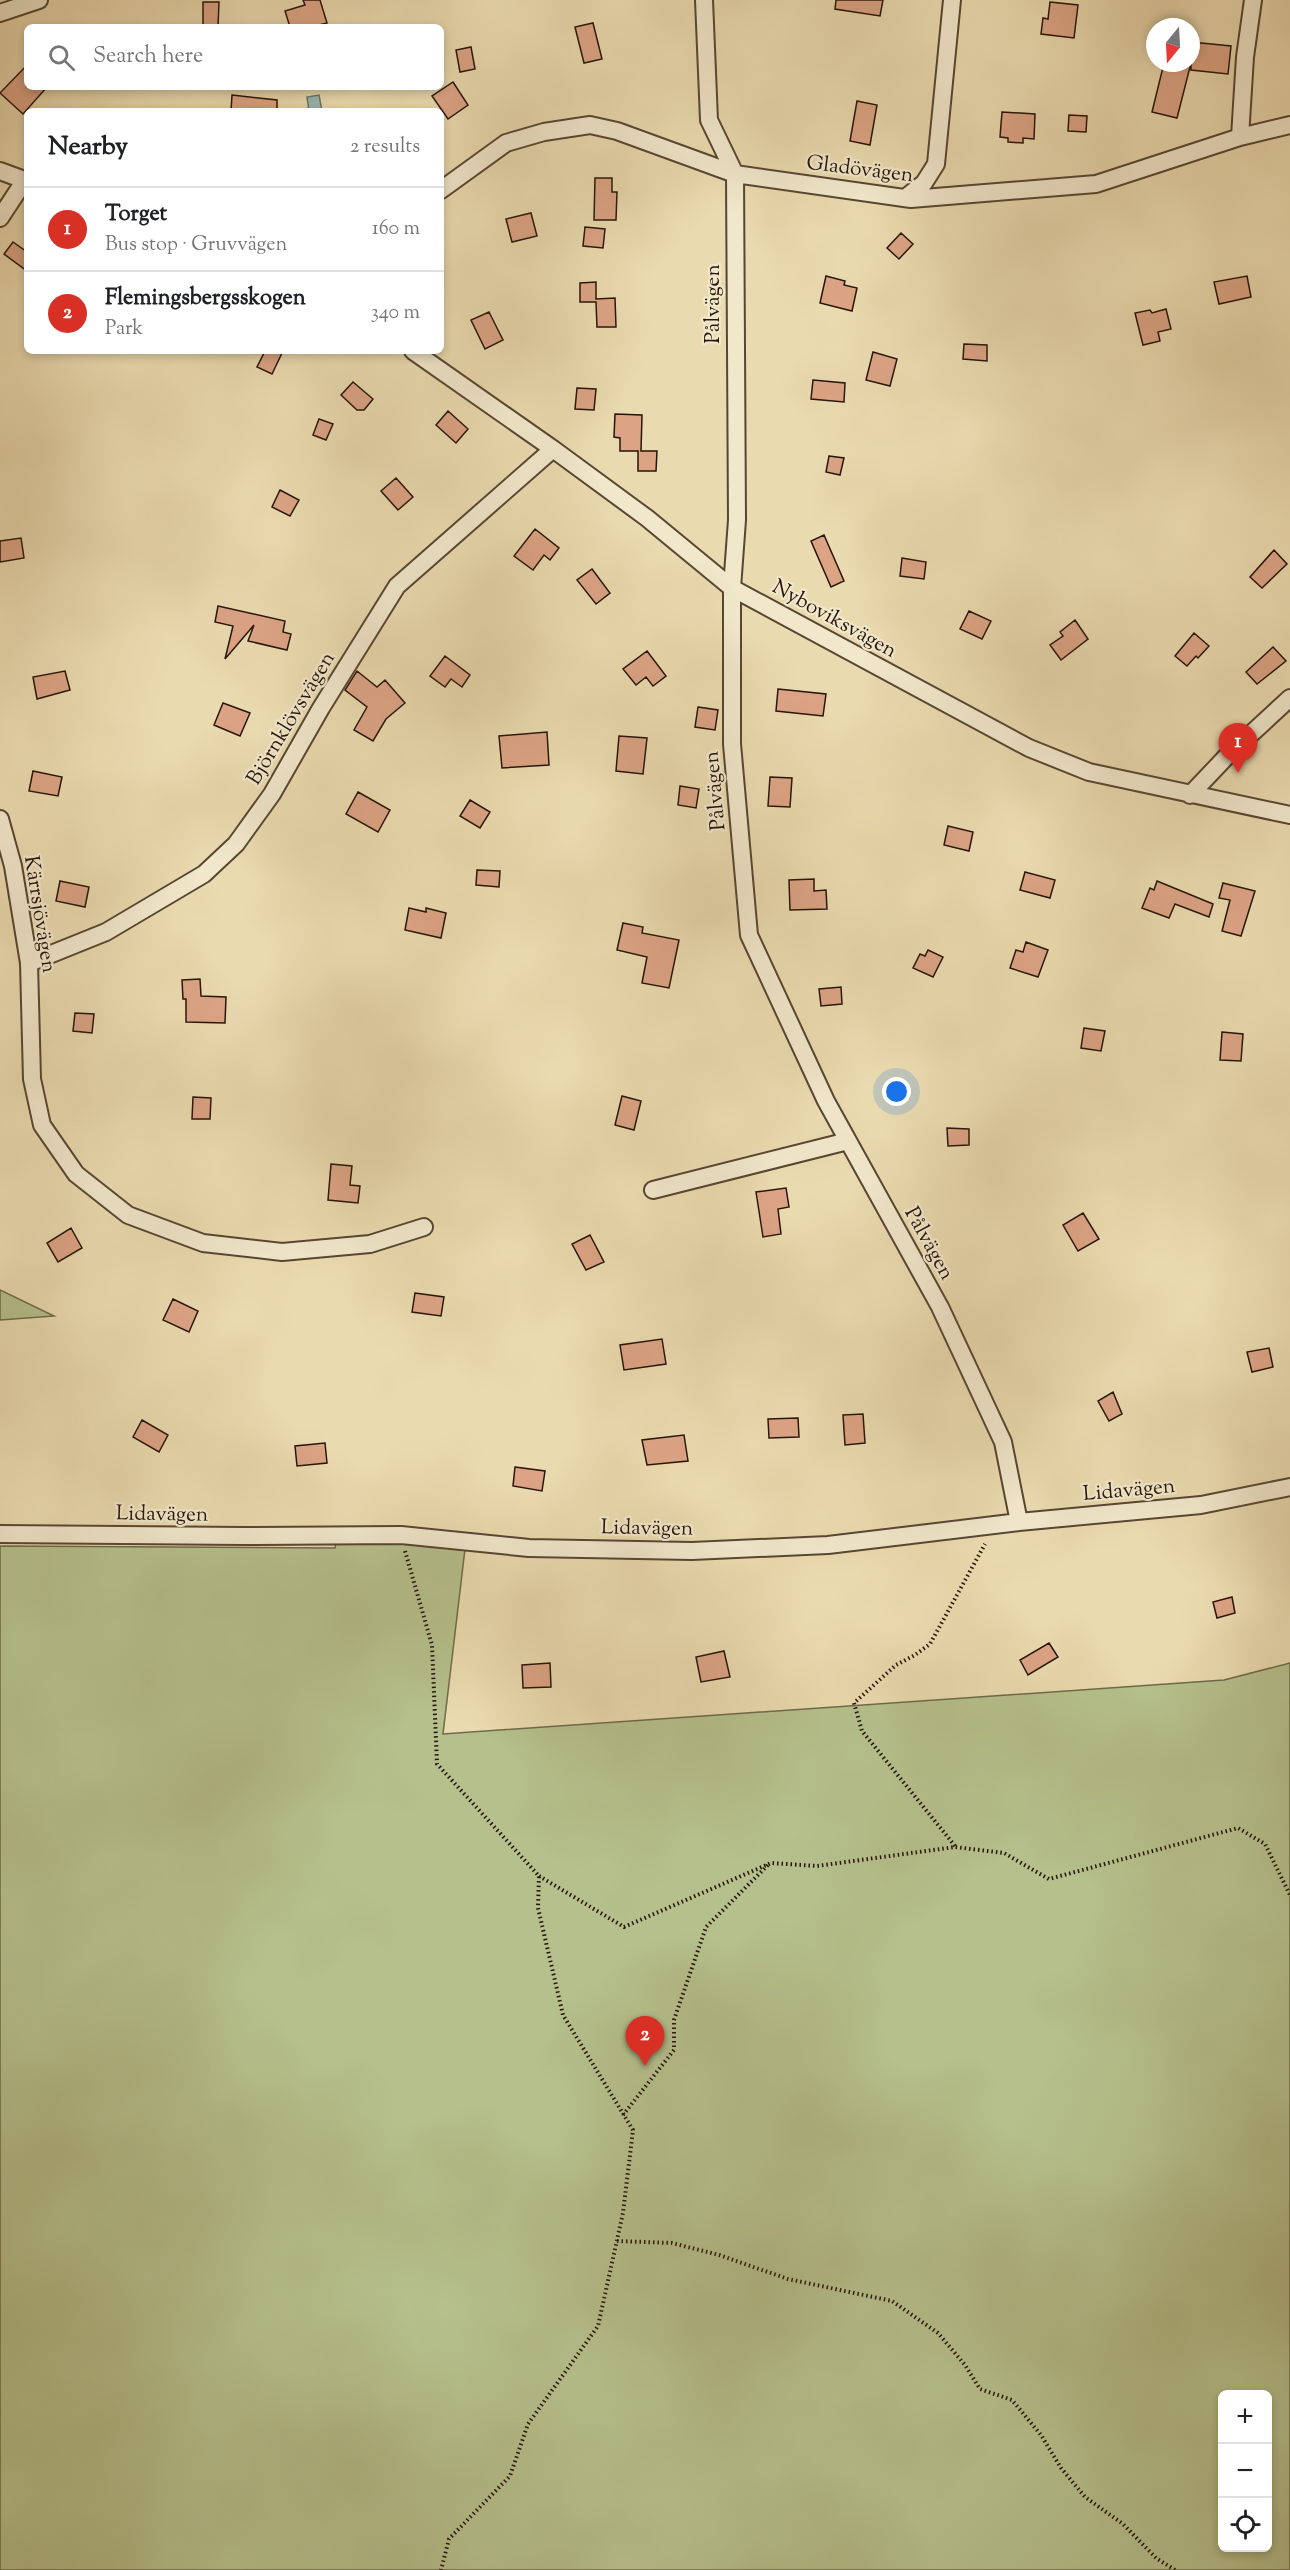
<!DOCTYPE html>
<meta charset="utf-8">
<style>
:root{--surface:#fff;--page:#f2f2f2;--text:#202124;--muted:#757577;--line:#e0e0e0;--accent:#d93025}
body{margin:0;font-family:"Sorts Mill Goudy",serif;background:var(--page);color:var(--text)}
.controls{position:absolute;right:18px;bottom:18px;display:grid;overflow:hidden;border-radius:9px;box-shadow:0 3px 9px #0003}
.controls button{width:54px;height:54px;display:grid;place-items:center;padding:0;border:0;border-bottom:2px solid var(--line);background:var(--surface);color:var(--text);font:30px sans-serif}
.compass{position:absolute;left:1146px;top:18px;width:54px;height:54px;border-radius:50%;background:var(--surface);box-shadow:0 3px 9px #0003;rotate:198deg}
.you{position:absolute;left:897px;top:1092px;width:21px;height:21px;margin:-15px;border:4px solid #fff;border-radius:50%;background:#1a73e8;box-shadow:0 0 0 9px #1a73e833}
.badge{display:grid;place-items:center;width:39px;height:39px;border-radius:50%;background:var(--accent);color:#fff;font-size:20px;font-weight:700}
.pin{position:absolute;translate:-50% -50px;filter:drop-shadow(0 2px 3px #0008)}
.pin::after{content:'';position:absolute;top:32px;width:21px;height:18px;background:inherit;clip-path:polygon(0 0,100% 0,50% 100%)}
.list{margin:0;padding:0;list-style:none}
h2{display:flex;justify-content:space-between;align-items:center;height:78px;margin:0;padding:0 24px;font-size:26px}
h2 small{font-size:20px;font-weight:400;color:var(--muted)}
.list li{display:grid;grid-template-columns:39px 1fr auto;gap:18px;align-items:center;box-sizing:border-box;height:84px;padding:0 24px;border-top:2px solid var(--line)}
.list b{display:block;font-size:22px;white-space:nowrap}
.list p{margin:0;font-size:20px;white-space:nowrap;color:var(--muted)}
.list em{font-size:20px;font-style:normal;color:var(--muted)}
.icon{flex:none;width:33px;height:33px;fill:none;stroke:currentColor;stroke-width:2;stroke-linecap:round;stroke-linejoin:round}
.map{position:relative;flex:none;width:1290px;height:2570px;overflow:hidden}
.search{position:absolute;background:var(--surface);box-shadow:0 3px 9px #0003;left:24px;top:24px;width:420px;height:66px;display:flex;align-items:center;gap:15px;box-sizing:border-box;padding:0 21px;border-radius:9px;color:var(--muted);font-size:22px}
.panel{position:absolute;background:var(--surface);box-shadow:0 3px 9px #0003;left:24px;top:108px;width:420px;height:246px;border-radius:9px}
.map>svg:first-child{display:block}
.green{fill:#b5c08c;stroke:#6e6a4a;stroke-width:1.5;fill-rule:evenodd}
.water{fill:#98bab0;stroke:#6b786d;stroke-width:1.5}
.building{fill:#dca485;stroke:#271509;stroke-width:1.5}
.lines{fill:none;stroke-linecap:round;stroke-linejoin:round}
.minor-casing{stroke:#584632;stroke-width:20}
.path{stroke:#271509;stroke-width:4;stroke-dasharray:1.5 3;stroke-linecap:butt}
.minor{stroke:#f1e7cb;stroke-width:16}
.labels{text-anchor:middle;stroke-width:4.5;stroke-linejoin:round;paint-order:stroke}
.street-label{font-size:21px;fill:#271509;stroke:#f1e7cb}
</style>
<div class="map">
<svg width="1290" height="2570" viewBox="0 0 1290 2570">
<rect width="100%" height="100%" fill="#eadaaf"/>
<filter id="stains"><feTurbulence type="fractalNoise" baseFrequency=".00333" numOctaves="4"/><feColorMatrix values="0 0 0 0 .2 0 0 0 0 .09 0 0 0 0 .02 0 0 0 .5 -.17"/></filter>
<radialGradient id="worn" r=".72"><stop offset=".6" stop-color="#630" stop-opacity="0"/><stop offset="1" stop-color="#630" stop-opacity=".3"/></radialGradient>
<!-- green -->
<path class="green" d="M0,1290l54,26 -54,4z
M337,1536l128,13 -22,185 781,-54 66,-17v907h-1290v-1024l335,2zM1222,2394h46v154h-46z"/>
<!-- water -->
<path class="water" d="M319,95l3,16h-13l-2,-14z"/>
<!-- building -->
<path class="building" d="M303,0h17l7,23 -16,4h-21l-5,-16 20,-6z
M836,0h47l-3,16 -45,-7z
M203,2h16l-1,25h-15z
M1050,2l28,3 -4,33 -33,-4 2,-16 5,1z
M593,23l9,36 -18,4 -9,-36z
M1191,42l40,4 -3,28 -37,-4z
M471,47l4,22 -15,3 -4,-22z
M1164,63h27l-14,55 -25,-6z
M27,65v22h20l-24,27 -23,-21z
M453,82l15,23 -20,14 -16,-23z
M232,95l45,5v11h-46z
M857,101l20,4 -7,40 -20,-4z
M1002,112l33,2 -1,25 -11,-1v5l-15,-1v-4l-8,-1z
M1069,115l18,1 -1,16 -18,-1z
M595,178h17v14h5l-1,28h-22z
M531,213l6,23 -25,6 -6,-23z
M585,227l20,2 -2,19 -20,-2z
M901,233l12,11 -14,15 -12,-11z
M13,242l14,10v19l-23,-17z
M826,276l19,5 -1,4 13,3 -5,23 -32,-8z
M1247,276l4,21 -32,7 -5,-22z
M596,282v17l19,-1 1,29h-19l-1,-25h-16v-19z
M1166,309l5,20 -13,3 2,9 -17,4 -8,-32 15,-3 2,3z
M489,312l14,28 -18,9 -14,-29z
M964,344l23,1v16l-24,-2z
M265,351h18l-11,23 -15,-7z
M873,352l24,7 -7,27 -24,-6z
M813,380l32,3 -1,19 -33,-3z
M353,382l20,17 -9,11h-7l-16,-15z
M577,388l19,1 -2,21 -19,-1z
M448,411l20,18 -12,14 -20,-18z
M615,414l27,1 -1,36h16l-1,20h-18v-20h-18v-13l-6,-1z
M319,419l14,5 -7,16 -13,-5z
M829,456l15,2 -4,17 -14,-3z
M396,478l17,19 -15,13 -17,-19z
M280,490l19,10 -9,16 -18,-9z
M535,529l24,19 -9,12 -6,-5 -11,15 -19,-14z
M824,535l20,46 -13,6 -20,-46z
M21,538l3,20 -24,4v-21z
M1274,550l13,14 -25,24 -12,-11z
M902,558l24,4 -2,17 -24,-3z
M592,569l18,24 -14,11 -19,-24z
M218,606l67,15 -2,11 8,2 -4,16 -39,-9 6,-16 -29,34 8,-33 -18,-4z
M969,611l22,10 -9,18 -22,-10z
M1075,620l13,19 -27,21 -11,-15 13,-9 -3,-4z
M1194,633l15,13 -11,12 -2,-2 -9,10 -12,-10z
M1273,647l13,14 -29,23 -11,-12z
M647,651l19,25 -13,10 -7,-9 -10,8 -13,-16z
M445,656l25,19 -8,12 -11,-8 -6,8 -15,-11z
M65,671l5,19 -33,9 -4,-22z
M357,671l20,16 8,-7 20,23 -19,16 -13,22 -19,-11 13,-23 -22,-17z
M778,689l48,5 -3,22 -47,-5z
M223,703l27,10 -10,23 -26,-11z
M698,707l20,3 -3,20 -20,-3z
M547,732l2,33 -47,3 -3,-32z
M619,736l28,2 -4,36 -27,-3z
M33,771l29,6 -4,19 -29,-5z
M770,777l22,1 -2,29 -22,-1z
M680,786l19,3 -3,19 -18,-3z
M358,792l32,18 -12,22 -32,-18z
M470,800l20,12 -10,16 -20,-12z
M948,826l25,6 -4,19 -25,-6z
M477,870l23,1 -1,16 -23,-2z
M1025,872l30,8 -5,18 -30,-8z
M814,879v12l12,-1 1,19 -37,1 -1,-30z
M60,881l29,6 -4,20 -29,-6z
M1157,881l56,23 -4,13 -34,-13 -6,14 -27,-10 8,-20 4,2z
M1223,883l32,8 -14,45 -19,-5 8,-31 -11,-2z
M409,908l17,4v-4l20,5 -5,25 -36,-8z
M623,923l20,4 -1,6 37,7 -10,48 -27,-5 5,-26 -30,-7z
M1026,942l22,8 -10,27 -28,-9 6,-18 7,2z
M928,950l15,7 -10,20 -20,-9 7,-14 5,2z
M200,979l1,17 25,1 -1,26 -39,-1v-23h-3l-1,-19z
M841,987l1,17 -21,2 -2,-17z
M75,1013l19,1 -2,19 -19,-2z
M1084,1028l21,3 -4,20 -20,-3z
M1222,1032l21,2 -2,27 -21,-1z
M622,1096l19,5 -7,29 -19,-5z
M193,1097l18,1 -1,21h-18z
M947,1128l22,1v16l-21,1z
M331,1164l21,2 -2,19 10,1 -2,17 -30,-3z
M786,1188l3,19 -11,2 3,25 -18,3 -7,-45z
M1083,1213l16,26 -21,12 -15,-26z
M71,1228l11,20 -24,14 -11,-19z
M590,1235l14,27 -18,8 -14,-26z
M415,1293l29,4 -3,19 -29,-4z
M173,1299l25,12 -9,21 -26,-12z
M662,1339l4,25 -42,6 -4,-25z
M1269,1348l4,19 -21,5 -5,-20z
M1113,1392l9,22 -13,7 -11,-20z
M863,1414l2,29 -20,2 -2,-30z
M798,1418l1,19 -30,1 -1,-19z
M142,1420l26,15 -9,17 -26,-15z
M684,1435l4,26 -41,4 -5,-25z
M325,1443l2,20 -30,3 -2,-20z
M515,1467l30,4 -3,20 -29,-5z
M1232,1597l3,16 -18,5 -4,-16z
M1049,1643l9,14 -30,18 -8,-15z
M724,1651l6,26 -29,5 -5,-25z
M550,1663l1,24 -28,1 -1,-23z"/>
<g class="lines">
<defs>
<path id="minor" d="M704,0l5,120 26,54 2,346 -5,68v156l17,191 77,166 114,206 63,135 16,80
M0,13l39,-13
M1240,137l5,-80 8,-57
M0,171l27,10
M441,190l65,-47 38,-11 46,-7 27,6 118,43 176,25 185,-15 144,-47 50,-12
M905,198l19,-15 12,-19 16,-164
M0,218l25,-38
M413,351l140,98 94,69 85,70 297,160 60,24 201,43
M1190,795l37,-39 63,-58
M0,819l13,47 16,97 3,116 10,46 34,49 52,41 75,28 79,9 88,-8 54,-17
M29,963l77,-31 98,-58 32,-30 36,-50 49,-86 76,-122 156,-137
M653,1190l195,-49
M0,1534l244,2 157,-1 128,13 163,3 136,-6 191,-23 182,-17 89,-18"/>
</defs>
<!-- minor casing -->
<use href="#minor" class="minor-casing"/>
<!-- path -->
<path class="path" d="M405,1551l27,94 5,119 102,112 -1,32 25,107 70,115 -10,83 -25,113 -70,98 -18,52 -61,63 -8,31
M955,1846l-93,-115 -8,-28 42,-38 19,-10 15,-11 55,-100
M539,1876l85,51 147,-64 46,3 138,-19 49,6 45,26 189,-51 27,16 25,51
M623,2115l51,-65v-30l32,-93 62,-62
M617,2241l55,2 47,12 69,24 104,22 46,32 27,32 15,24 32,11 29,35 20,33 24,29 38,27 33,34 19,12"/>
<!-- minor -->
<use href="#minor" class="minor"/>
</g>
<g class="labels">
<!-- street labels -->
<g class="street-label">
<text transform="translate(860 168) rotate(7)" y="7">Gladövägen</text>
<text transform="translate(712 304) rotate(-90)" y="7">Pålvägen</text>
<text transform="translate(835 618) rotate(29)" y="7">Nyboviksvägen</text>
<text transform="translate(290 718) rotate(-59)" y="7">Björnklövsvägen</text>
<text transform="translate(714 791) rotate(-95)" y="7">Pålvägen</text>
<text transform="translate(41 914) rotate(81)" y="7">Kärrsjövägen</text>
<text transform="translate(930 1243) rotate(61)" y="7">Pålvägen</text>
<text transform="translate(1129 1489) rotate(-5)" y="7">Lidavägen</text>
<text transform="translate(162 1513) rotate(1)" y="7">Lidavägen</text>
<text transform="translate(647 1527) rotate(1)" y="7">Lidavägen</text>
</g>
</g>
<rect width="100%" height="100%" filter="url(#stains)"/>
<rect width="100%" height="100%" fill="url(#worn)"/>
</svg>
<div class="controls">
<button>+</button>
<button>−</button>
<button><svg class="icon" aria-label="locate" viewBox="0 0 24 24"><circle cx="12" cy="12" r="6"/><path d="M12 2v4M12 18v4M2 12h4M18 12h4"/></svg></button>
</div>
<svg class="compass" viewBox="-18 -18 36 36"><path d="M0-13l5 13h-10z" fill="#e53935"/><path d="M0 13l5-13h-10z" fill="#757577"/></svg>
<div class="you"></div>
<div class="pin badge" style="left:1238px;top:773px">1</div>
<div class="pin badge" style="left:645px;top:2066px">2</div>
<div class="search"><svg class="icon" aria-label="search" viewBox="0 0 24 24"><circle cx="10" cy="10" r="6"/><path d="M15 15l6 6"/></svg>Search here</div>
<section class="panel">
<h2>Nearby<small>2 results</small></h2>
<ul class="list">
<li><span class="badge">1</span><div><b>Torget</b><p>Bus stop · Gruvvägen</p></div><em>160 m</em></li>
<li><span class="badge">2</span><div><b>Flemingsbergsskogen</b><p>Park</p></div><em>340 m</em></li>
</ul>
</section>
</div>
